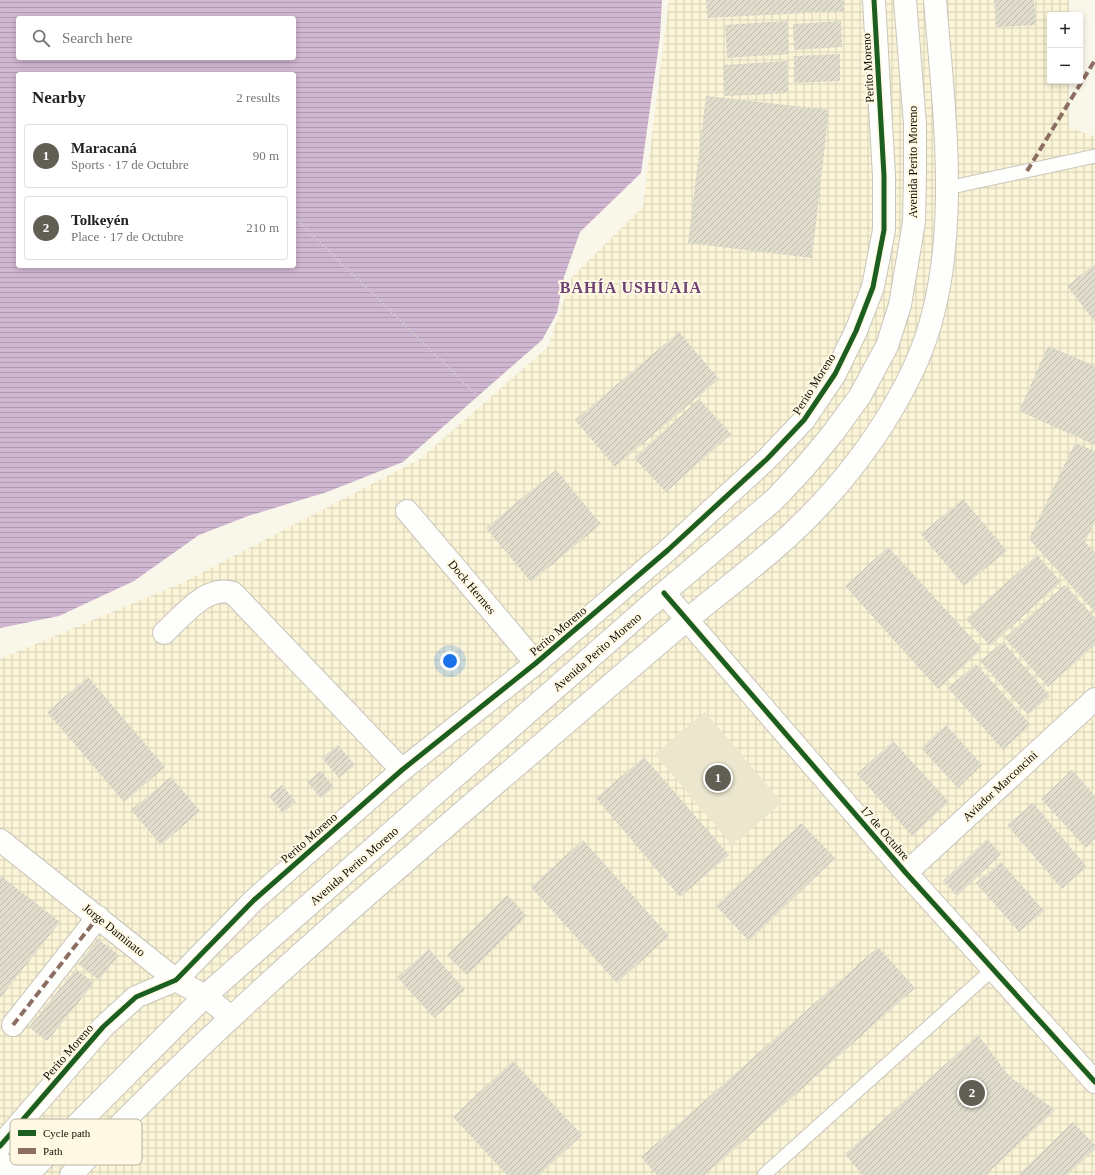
<!DOCTYPE html>
<meta charset="utf-8">
<style>
:root{--surface:#fff;--page:#f2f2f2;--text:#222;--muted:#767676;--line:#e0e0e0;--accent:#615e53}
body{margin:0;font-family:"Times New Roman",serif;background:var(--page);color:var(--text)}
.controls{position:absolute;right:12px;top:12px;display:grid;overflow:hidden;border-radius:4px;box-shadow:0 2px 6px #0003}
.controls button{width:36px;height:36px;display:grid;place-items:center;padding:0;border:0;border-bottom:1px solid var(--line);background:var(--surface);color:var(--text);font:20px sans-serif}
.you{position:absolute;left:450px;top:661px;width:14px;height:14px;margin:-10px;border:3px solid #fff;border-radius:50%;background:#1a73e8;box-shadow:0 0 0 6px #1a73e833}
.badge{display:grid;place-items:center;width:26px;height:26px;border-radius:50%;background:var(--accent);color:#fff;font-size:13px;font-weight:700}
.pin{position:absolute;translate:-50% -50%;border:2px solid #fff;box-shadow:0 1px 4px #0006}
.list{margin:0;padding:0;list-style:none}
h2{display:flex;justify-content:space-between;align-items:center;height:52px;margin:0;padding:0 16px;font-size:17px}
h2 small{font-size:13px;font-weight:400;color:var(--muted)}
.list li{display:grid;grid-template-columns:26px 1fr auto;gap:12px;align-items:center;box-sizing:border-box;height:64px;margin:0 8px 8px;padding:0 8px;border:1px solid var(--line);border-radius:4px}
.list b{display:block;font-size:15px;white-space:nowrap}
.list p{margin:0;font-size:13px;white-space:nowrap;color:var(--muted)}
.list em{font-size:13px;font-style:normal;color:var(--muted)}
.icon{flex:none;width:22px;height:22px;fill:none;stroke:currentColor;stroke-width:2;stroke-linecap:round;stroke-linejoin:round}
.map{position:relative;flex:none;width:1095px;height:1175px;overflow:hidden}
.search{position:absolute;background:var(--surface);box-shadow:0 2px 6px #0003;left:16px;top:16px;width:280px;height:44px;display:flex;align-items:center;gap:10px;box-sizing:border-box;padding:0 14px;border-radius:4px;color:var(--muted);font-size:15px}
.panel{position:absolute;background:var(--surface);box-shadow:0 2px 6px #0003;left:16px;top:72px;width:280px;height:196px;border-radius:4px}
.map>svg:first-child{display:block}
.industrial{fill:url(#industrial-grid)}
.pitch{fill:#ebe6cd}
.water{fill:url(#water-rules);fill-rule:evenodd}
.building{fill:url(#building-hatch)}
.lines{fill:none;stroke-linecap:round;stroke-linejoin:round}
.service-casing{stroke:#c9c6bb;stroke-width:15}
.minor-casing{stroke:#c9c6bb;stroke-width:24}
.primary-casing{stroke:#c9c6bb;stroke-width:24}
.path{stroke:#d3d2cf;stroke-width:2.5;stroke-dasharray:1 3;stroke-linecap:butt}
.service{stroke:#fefefc;stroke-width:13}
.minor{stroke:#fefefc;stroke-width:22}
.primary{stroke:#fefefc;stroke-width:22}
.quiet{stroke:#8d6e63;stroke-width:4;stroke-dasharray:8 4;stroke-linecap:butt}
.cycleway-casing{stroke:#fff9e4;stroke-width:8}
.cycleway{stroke:#1b5e20;stroke-width:5}
.labels{text-anchor:middle;stroke-width:4;stroke-linejoin:round;paint-order:stroke}
.street-label{font-size:12px;fill:#0f0c02;stroke:#fff9e4}
.district-label{font-size:16px;font-weight:bold;letter-spacing:1px;fill:#6d4075;stroke:#fff9e4}
.key{fill:#fff9e4;stroke:#b7b2a0;stroke-width:1}
.key-label{font-size:11px;fill:#0f0c02}
</style>
<div class="map">
<svg width="1095" height="1175" viewBox="0 0 1095 1175">
<defs>
<pattern id="industrial-grid" width="8" height="8" patternUnits="userSpaceOnUse"><rect width="8" height="8" fill="#fbf4d7"/><path d="M0 4h8M4 0v8" fill="none" stroke="#d6d0b7"/></pattern>
<pattern id="water-rules" width="6" height="5" patternUnits="userSpaceOnUse"><rect width="6" height="5" fill="#d0b7d1"/><path d="M0 2.5h6" fill="none" stroke="#b19cb2"/></pattern>
<pattern id="building-hatch" width="6" height="6" patternUnits="userSpaceOnUse"><rect width="6" height="6" fill="#e0ddcd"/><path d="M-1 1l2-2M0 6l6-6M5 7l2-2" fill="none" stroke="#bfbcae"/></pattern>
</defs>
<rect width="100%" height="100%" fill="#f9f6ea"/>
<!-- industrial -->
<path class="industrial" d="M669,0h400v15h-19v66h19v46l26,10v1038h-1095v-516l184,-77 236,-123 128,-112 24,-70 71,-70z"/>
<!-- pitch -->
<path class="pitch" d="M705,712l77,91 -50,42 -77,-91z"/>
<!-- water -->
<path class="water" d="M0,0h662l-2,37 -19,136 -61,59 -16,45 -7,36 -15,27 -139,122 -76,30 -79,24 -49,19 -65,46 -75,35 -59,12zM18,18h276v40h-276zM18,74h276v192h-276z"/>
<!-- building -->
<path class="building" d="M706,0h138v11l-137,7z
M994,0h40l2,25 -40,2z
M787,21l2,33 -62,4 -2,-33z
M841,21l1,26 -48,3 -1,-26z
M840,54v27l-46,2v-27z
M787,61l1,32 -63,3 -2,-31z
M706,96l123,14 -17,148 -124,-15z
M1095,264v58l-28,-36z
M679,332l40,47 -104,88 -40,-47z
M1048,346l47,20v79l-76,-34z
M699,399l32,35 -65,58 -32,-34z
M1075,443l20,8v70l-10,21 10,10v60l-66,-73z
M556,470l45,54 -70,58 -45,-54z
M963,499l44,52 -43,35 -43,-52z
M888,547l94,102 -44,40 -93,-103z
M1037,555l24,27 -71,64 -24,-27z
M1065,585l30,33v27l-47,42 -43,-49z
M1003,642l47,54 -22,19 -48,-54z
M976,664l55,61 -28,25 -55,-62z
M88,677l77,90 -41,35 -77,-90z
M946,725l36,40 -24,23 -37,-40z
M893,741l56,61 -37,34 -55,-62z
M338,745l17,20 -16,13 -17,-20z
M644,757l85,98 -49,42 -84,-99z
M1072,770l23,26v43l-9,9 -45,-49z
M321,771l13,16 -13,11 -14,-16z
M171,777l29,34 -39,34 -30,-35z
M282,785l14,17 -13,11 -14,-17z
M1033,803l54,64 -25,22 -55,-64z
M801,823l34,35 -86,83 -33,-35z
M987,839l14,15 -44,42 -14,-15z
M583,840l86,96 -52,47 -86,-96z
M1001,862l43,49 -25,21 -43,-49z
M1,876l59,46 -60,76v-120z
M507,895l20,21 -60,59 -20,-20z
M98,939l21,16 -20,25 -21,-16z
M878,947l37,41 -210,187h-48l-16,-18z
M429,949l36,41 -31,28 -37,-41z
M76,969l18,14 -47,58 -18,-14z
M978,1035l31,41 46,34 -69,65h-124l-17,-21z
M513,1061l69,74 -43,40h-32l-54,-58z
M1073,1122l22,23v4l-28,26h-47l-1,-1z"/>
<g class="lines">
<defs>
<path id="service" d="M947,188l148,-32
M764,1175l229,-206"/>
<path id="minor" d="M407,511l129,152
M664,593l242,280 189,209
M164,633c18,-16 42,-49 69,-40l169,177
M0,840l176,140 29,16 26,21
M906,873l189,-174
M13,1025l85,-108
M0,1146l103,-119 33,-30 40,-17 78,-80 148,-130 134,-107 132,-113 99,-91 37,-39 31,-46 21,-43 17,-44 11,-57v-54l-10,-176
M0,1162l17,13"/>
<path id="primary" d="M27,1175l178,-179 459,-403 110,-93 30,-32 29,-35 27,-37 27,-50 13,-41 14,-83 1,-49v-49l-10,-124
M71,1175c154,-161 324,-305 493,-450 41,-35 82,-71 124,-106 28,-23 57,-45 84,-68 61,-52 113,-118 145,-190 47,-107 27,-248 18,-361"/>
</defs>
<!-- service casing -->
<use href="#service" class="service-casing"/>
<!-- minor casing -->
<use href="#minor" class="minor-casing"/>
<!-- primary casing -->
<use href="#primary" class="primary-casing"/>
<!-- path -->
<path class="path" d="M294,217l185,180"/>
<!-- service -->
<use href="#service" class="service"/>
<!-- minor -->
<use href="#minor" class="minor"/>
<!-- primary -->
<use href="#primary" class="primary"/>
<!-- quiet -->
<path class="quiet" d="M1027,171l68,-111
M13,1025l85,-108"/>
<defs>
<path id="cycleway" d="M664,593l242,280 189,209
M0,1146l103,-119 33,-30 40,-17 78,-80 148,-130 134,-107 132,-113 99,-91 37,-39 31,-46 21,-43 17,-44 11,-57v-54l-10,-176"/>
</defs>
<!-- cycleway casing -->
<use href="#cycleway" class="cycleway-casing"/>
<!-- cycleway -->
<use href="#cycleway" class="cycleway"/>
</g>
<g class="labels">
<!-- street labels -->
<g class="street-label">
<text transform="translate(868 68) rotate(-93)" y="4">Perito Moreno</text>
<text transform="translate(913 162) rotate(-90)" y="4">Avenida Perito Moreno</text>
<text transform="translate(814 384) rotate(-58)" y="4">Perito Moreno</text>
<text transform="translate(472 587) rotate(50)" y="4">Dock Hermes</text>
<text transform="translate(558 631) rotate(-40)" y="4">Perito Moreno</text>
<text transform="translate(597 652) rotate(-41)" y="4">Avenida Perito Moreno</text>
<text transform="translate(1000 786) rotate(-43)" y="4">Aviador Marconcini</text>
<text transform="translate(885 833) rotate(49)" y="4">17 de Octubre</text>
<text transform="translate(309 838) rotate(-41)" y="4">Perito Moreno</text>
<text transform="translate(354 866) rotate(-41)" y="4">Avenida Perito Moreno</text>
<text transform="translate(114 930) rotate(39)" y="4">Jorge Daminato</text>
<text transform="translate(68 1052) rotate(-49)" y="4">Perito Moreno</text>
</g>
<!-- district labels -->
<g class="district-label">
<text x="631" y="293">BAHÍA USHUAIA</text>
</g>
</g>
<!-- legend -->
<rect x="10" y="1119" width="132" height="46" rx="6" class="key"/>
<rect x="18" y="1130" width="18" height="6" fill="#1b5e20"/>
<rect x="18" y="1148" width="18" height="6" fill="#8d6e63"/>
<g class="key-label">
<text x="43" y="1137">Cycle path</text>
<text x="43" y="1155">Path</text>
</g>
</svg>
<div class="controls">
<button>+</button>
<button>−</button>
</div>
<div class="you"></div>
<div class="pin badge" style="left:718px;top:778px">1</div>
<div class="pin badge" style="left:972px;top:1093px">2</div>
<div class="search"><svg class="icon" aria-label="search" viewBox="0 0 24 24"><circle cx="10" cy="10" r="6"/><path d="M15 15l6 6"/></svg>Search here</div>
<section class="panel">
<h2>Nearby<small>2 results</small></h2>
<ul class="list">
<li><span class="badge">1</span><div><b>Maracaná</b><p>Sports · 17 de Octubre</p></div><em>90 m</em></li>
<li><span class="badge">2</span><div><b>Tolkeyén</b><p>Place · 17 de Octubre</p></div><em>210 m</em></li>
</ul>
</section>
</div>
